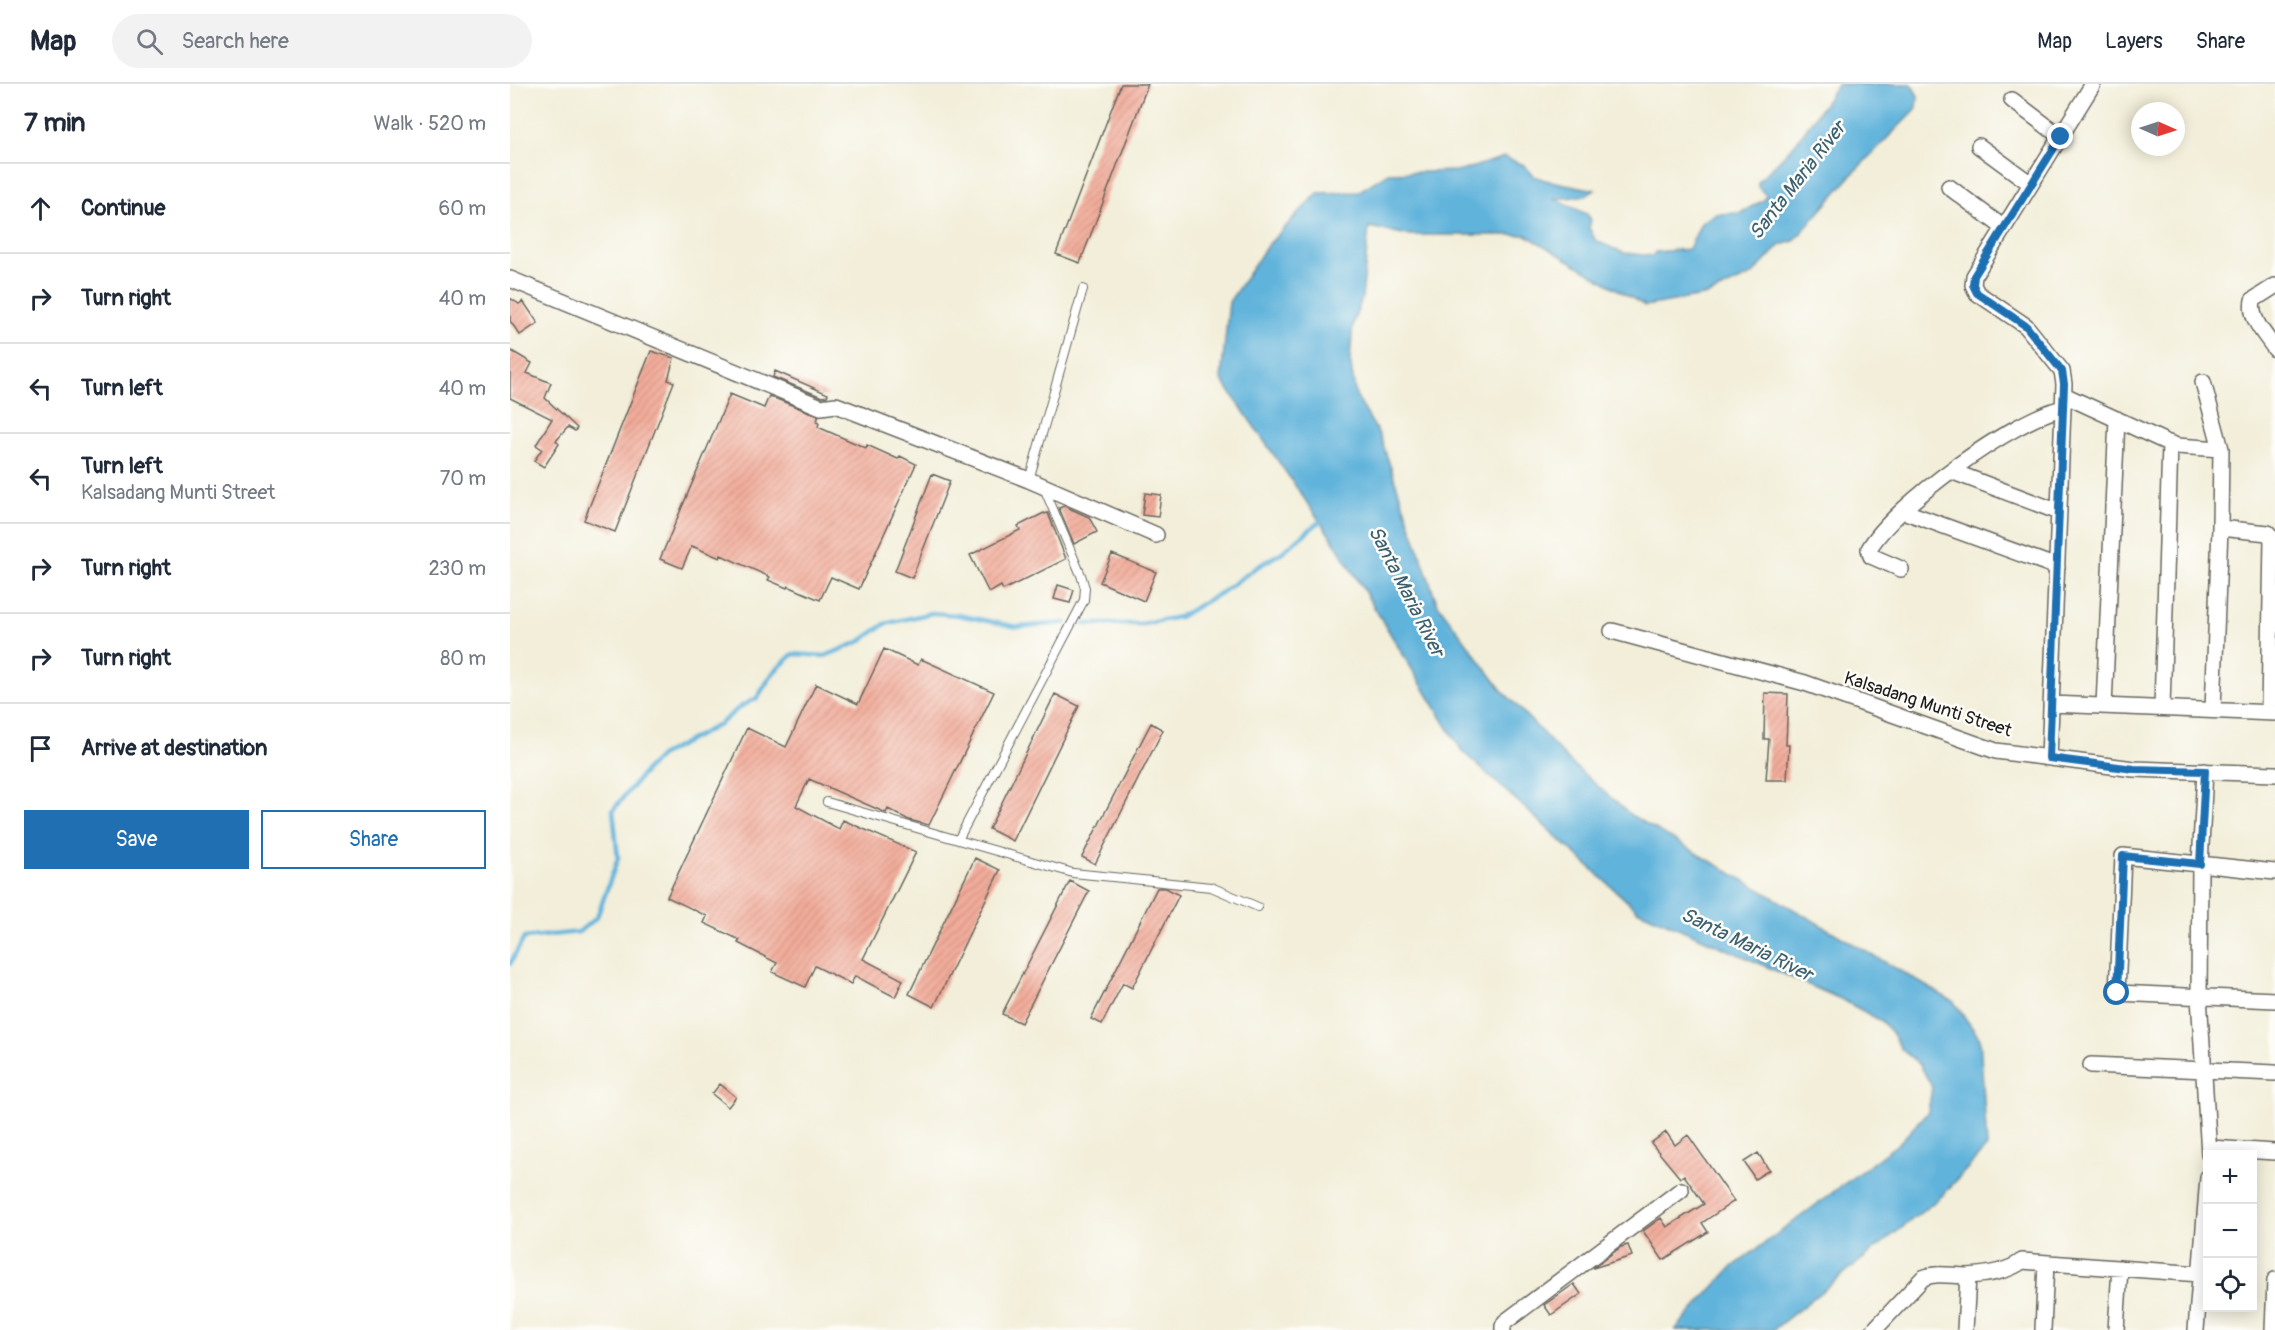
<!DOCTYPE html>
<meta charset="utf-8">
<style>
:root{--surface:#fff;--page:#f2f2f3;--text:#1f2937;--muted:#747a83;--line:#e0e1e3;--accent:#1f6fb2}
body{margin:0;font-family:Pangolin,sans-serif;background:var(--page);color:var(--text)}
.controls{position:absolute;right:18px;bottom:18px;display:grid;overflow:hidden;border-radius:0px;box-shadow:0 3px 15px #0003}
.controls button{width:54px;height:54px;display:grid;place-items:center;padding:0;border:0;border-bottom:2px solid var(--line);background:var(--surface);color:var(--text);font:30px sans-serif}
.compass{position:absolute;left:1621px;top:18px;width:54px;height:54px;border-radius:50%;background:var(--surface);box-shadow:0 3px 15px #0003;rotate:93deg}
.stop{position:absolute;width:18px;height:18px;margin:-14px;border:4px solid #1f6fb2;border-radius:50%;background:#fff}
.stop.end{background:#1f6fb2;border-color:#fff;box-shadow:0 2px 6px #0008}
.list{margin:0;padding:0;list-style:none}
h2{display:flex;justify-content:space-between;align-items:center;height:78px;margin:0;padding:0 24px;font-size:26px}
h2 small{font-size:20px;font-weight:400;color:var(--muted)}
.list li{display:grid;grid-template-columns:39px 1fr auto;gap:18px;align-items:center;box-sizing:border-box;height:90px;padding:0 24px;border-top:2px solid var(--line)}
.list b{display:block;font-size:22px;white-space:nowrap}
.list p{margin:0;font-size:20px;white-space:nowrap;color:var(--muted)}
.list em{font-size:20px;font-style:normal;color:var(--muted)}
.actions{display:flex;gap:12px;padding:18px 24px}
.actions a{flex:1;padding:14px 0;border:2px solid var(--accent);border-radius:0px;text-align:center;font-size:21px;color:var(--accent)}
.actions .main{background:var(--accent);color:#fff}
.icon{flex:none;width:33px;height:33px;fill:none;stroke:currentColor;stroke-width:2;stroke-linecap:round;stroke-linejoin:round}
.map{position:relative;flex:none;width:1765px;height:1246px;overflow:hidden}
header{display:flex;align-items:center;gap:36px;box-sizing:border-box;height:84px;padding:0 30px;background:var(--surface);border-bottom:2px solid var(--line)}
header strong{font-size:28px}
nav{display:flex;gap:33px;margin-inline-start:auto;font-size:21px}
.search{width:420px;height:54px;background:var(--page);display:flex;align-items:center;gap:15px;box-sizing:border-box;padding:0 21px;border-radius:33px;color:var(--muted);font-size:22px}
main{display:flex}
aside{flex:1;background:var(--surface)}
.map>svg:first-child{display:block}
.water{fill:#60b3db;stroke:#3e687c;stroke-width:1.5}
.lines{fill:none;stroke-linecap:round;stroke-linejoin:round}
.stream{stroke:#60b3db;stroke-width:4.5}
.building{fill:url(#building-hatch)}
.lane-casing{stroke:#67665e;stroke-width:10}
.street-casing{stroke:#67665e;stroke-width:18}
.lane{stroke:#fff;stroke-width:8}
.street{stroke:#fff;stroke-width:15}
.route{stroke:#1f6fb2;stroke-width:8}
.labels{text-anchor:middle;stroke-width:5;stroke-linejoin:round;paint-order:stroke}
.street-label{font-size:18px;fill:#1c1c1c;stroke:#fdfcf7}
.water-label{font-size:20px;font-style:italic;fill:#3b6072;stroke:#fdfcf7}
</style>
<header>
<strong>Map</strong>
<div class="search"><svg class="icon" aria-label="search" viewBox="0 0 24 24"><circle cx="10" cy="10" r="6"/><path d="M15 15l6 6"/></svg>Search here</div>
<nav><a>Map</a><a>Layers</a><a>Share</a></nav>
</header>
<main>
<aside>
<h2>7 min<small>Walk · 520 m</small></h2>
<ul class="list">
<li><svg class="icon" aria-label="ahead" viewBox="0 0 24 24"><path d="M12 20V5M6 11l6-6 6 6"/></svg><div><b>Continue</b></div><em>60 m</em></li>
<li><svg class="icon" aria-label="right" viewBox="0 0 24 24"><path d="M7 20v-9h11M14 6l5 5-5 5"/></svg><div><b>Turn right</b></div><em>40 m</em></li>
<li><svg class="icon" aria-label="left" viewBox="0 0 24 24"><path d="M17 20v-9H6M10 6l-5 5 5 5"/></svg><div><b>Turn left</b></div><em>40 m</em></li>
<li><svg class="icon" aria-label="left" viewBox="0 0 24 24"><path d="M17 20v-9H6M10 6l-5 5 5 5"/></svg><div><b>Turn left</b><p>Kalsadang Munti Street</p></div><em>70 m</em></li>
<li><svg class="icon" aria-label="right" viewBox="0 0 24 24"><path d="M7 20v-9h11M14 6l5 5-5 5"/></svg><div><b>Turn right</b></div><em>230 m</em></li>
<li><svg class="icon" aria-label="right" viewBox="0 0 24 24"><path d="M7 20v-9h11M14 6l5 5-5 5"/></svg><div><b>Turn right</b></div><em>80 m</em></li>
<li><svg class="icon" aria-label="arrive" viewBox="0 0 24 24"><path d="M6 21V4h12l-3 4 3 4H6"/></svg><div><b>Arrive at destination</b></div></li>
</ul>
<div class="actions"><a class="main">Save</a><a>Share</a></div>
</aside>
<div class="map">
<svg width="1765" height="1246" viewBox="0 0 1765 1246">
<defs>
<pattern id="building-hatch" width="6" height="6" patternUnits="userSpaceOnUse" patternTransform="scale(1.5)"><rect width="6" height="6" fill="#f2ac9a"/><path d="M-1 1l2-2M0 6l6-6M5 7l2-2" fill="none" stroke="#cf9384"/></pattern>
</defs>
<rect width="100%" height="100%" fill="#fdfcf7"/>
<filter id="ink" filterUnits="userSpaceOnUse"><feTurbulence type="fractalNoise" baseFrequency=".0167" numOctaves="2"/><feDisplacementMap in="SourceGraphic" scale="12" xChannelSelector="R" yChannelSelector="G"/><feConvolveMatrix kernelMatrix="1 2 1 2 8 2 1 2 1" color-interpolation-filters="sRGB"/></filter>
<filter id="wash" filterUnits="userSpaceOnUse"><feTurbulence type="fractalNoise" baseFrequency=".008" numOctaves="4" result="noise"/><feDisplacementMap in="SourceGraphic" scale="24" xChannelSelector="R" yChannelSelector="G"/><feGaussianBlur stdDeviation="1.35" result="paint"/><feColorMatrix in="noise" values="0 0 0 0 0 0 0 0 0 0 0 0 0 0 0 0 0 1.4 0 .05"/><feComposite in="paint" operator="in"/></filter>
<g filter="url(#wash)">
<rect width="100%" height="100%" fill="#f2eed9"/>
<!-- water -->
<path class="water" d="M1328,0h73l7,12 -1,12 -61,62 -62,71 -14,4 -28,30 -44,20 -63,11 -119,-71h-118l-39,-8 -7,71 -9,25 -3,37 6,36 24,40 57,167 64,86 69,73 61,53 323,187 26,37 7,108 -44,48 -170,135h-98l55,-61 169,-126 29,-31 4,-25 -12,-22 -19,-16 -8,-15 -12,-13 -38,-21 -206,-90 -175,-159 -129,-211 -112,-161 8,-77 38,-56 51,-53 40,-1 30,-19 73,-2 43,-14 20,8 10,11 11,4 50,10 -9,6 -31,3 32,15 4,6 -2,8 7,13 28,12 29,3 2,-4 34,-3 12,-26 14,-9 25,-1 24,-13 2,-5 -8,-8v-5l38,-39z"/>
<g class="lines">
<!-- stream -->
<path class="stream" d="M574,540h58l37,-7 43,-25 35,-25 24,-14 42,-34
M0,880l14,-26 55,-6 18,-15 21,-59 -5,-48 32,-39 15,-15 60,-32 20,-17 17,-9 16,-25 20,-19 32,2 34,-14 26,-18 47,-11 26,2 59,12 49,-4"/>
</g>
<g id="blocks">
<!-- building -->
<path class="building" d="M611,0h27l-68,179 -24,-9z
M0,214l9,6 4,-3 15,22 -18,12 -10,-14z
M0,266l22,13 -5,10 24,10 -6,15 32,30 -2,3 -7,-4 -12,14 3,3 -15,23 -10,-6 8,-12 -6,-4 16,-26 -42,-21z
M141,267l23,7 -6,22 6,2 -59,150 -31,-12z
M265,287l53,23 -1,2 -5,1 -49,-20z
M220,310l34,14 5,-12 50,20 -3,6 3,1 -1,4 48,21 1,-3 31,14 2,-3 16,8 -57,125 -28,-12 -11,23 -32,-14 -1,2 -19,-8 2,-3 -49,-22 -1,3 -28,-12 -10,22 -22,-9z
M422,390l18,7 -38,97 -17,-7z
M635,409l16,2 -3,22 -16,-2z
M554,422l25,11 8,15 -23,12 -15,-36z
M534,429l1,1 3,-1 18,46 -63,31 -2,-4 -12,7 -19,-38 50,-25 -2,-4z
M602,470l44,18 -12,29 -44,-19z
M548,501l16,5 -4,13 -16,-4z
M374,565l34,16 3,-6 73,33 -65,133 -20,-5 -21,-11 -2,4 -77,-34 -13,27 43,23 4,-9 73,32 -53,107 40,21 -8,17 -40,-21 -4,8 -36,-18 -10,21 -33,-15 5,-9 -39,-20 2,-3 -36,-17 3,-7 -40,-19 80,-169 39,19 30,-63 42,20z
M1255,609l23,1 -2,51h3l-2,35h-21l3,-41h-5z
M545,610l24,12 -66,135 -24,-12z
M641,639l12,7 -68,134 -13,-7z
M465,774l25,12 -66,137 -25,-13z
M560,797l19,10 -68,132 -19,-9z
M647,804h9l13,7 -47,93 -9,-5 -21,41 -11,-5z
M210,1000l16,13 -8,10 -16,-13z
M1156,1048l9,13 13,-10 46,66 -32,22 6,9 -45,28 -20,-29 18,-13 6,9 37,-23 -20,-29 -4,3 -29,-35z
M1248,1069l11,17 -14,9 -11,-17z
M1118,1161l4,11 -39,12 28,-21z
M1064,1200l7,10 -30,21 -7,-10z"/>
</g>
</g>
<g filter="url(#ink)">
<use href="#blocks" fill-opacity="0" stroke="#67665e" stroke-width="1.5"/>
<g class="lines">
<defs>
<path id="lane" d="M519,396l54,-191
M317,718l131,38 126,-240 1,-12 -4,-13 -37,-87
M448,756l115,33 138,14 47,20"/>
<path id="street" d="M1502,16l49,37
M1469,62l52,38
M1439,103l55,41
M0,195l311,128 15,-2 193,75 127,55
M1765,202l-22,14c-4,19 12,34 22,49
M1693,298l18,67 -1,79 -7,182
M1554,311l102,47 11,4 44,3
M1441,387l108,41
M1393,427l154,56
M1710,444l48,5 4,6 -3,173
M1391,485l-30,-13 -2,-7c25,-44 145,-130 194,-141
M1102,547l193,52 191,68 138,18 141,5
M1541,620l224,9
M1594,622l13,-287
M1652,624l8,-264
M1539,674l15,-374 -2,-13 -36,-45 -49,-33 -4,-8 1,-9 119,-192
M1695,687l-5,93 -1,133 10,157
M1765,788l-152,-16 -6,137 158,7
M1581,981l184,8
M1700,1064l65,4
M993,1246v-4l2,-4 176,-132
M1364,1246l49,-52c14,-6 28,-2 44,-2 17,-1 41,-4 55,-15l178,13
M1455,1246l3,-54
M1533,1246l3,-67
M1606,1246l4,-62
M1686,1246l12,-153
M1763,1246l2,-50"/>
</defs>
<!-- lane casing -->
<use href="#lane" class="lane-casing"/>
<!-- street casing -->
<use href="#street" class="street-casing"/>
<!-- lane -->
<use href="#lane" class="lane"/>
<!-- street -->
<use href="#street" class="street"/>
</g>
</g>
<g class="lines" filter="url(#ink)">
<!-- route -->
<path class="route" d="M1551,53l-87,139 -1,9 4,8 49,33 36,45 2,13 -15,374 85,11 71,2 -5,93 -77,-8 -6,137"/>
</g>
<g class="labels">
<!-- street labels -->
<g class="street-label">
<text transform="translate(1418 620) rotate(18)" y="6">Kalsadang Munti Street</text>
</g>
<!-- water labels -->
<g class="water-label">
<text transform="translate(1287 96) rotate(-52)" y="7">Santa Maria River</text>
<text transform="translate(897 507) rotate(63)" y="7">Santa Maria River</text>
<text transform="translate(1237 860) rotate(26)" y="7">Santa Maria River</text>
</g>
</g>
</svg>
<div class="controls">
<button>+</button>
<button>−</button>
<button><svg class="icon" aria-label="locate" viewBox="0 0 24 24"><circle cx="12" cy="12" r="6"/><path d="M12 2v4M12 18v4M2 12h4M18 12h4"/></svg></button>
</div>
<svg class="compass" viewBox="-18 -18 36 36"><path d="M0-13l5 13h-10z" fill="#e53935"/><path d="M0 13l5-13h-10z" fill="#747a83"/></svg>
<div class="stop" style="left:1607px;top:909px"></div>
<div class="stop end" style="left:1551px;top:53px"></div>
</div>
</main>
